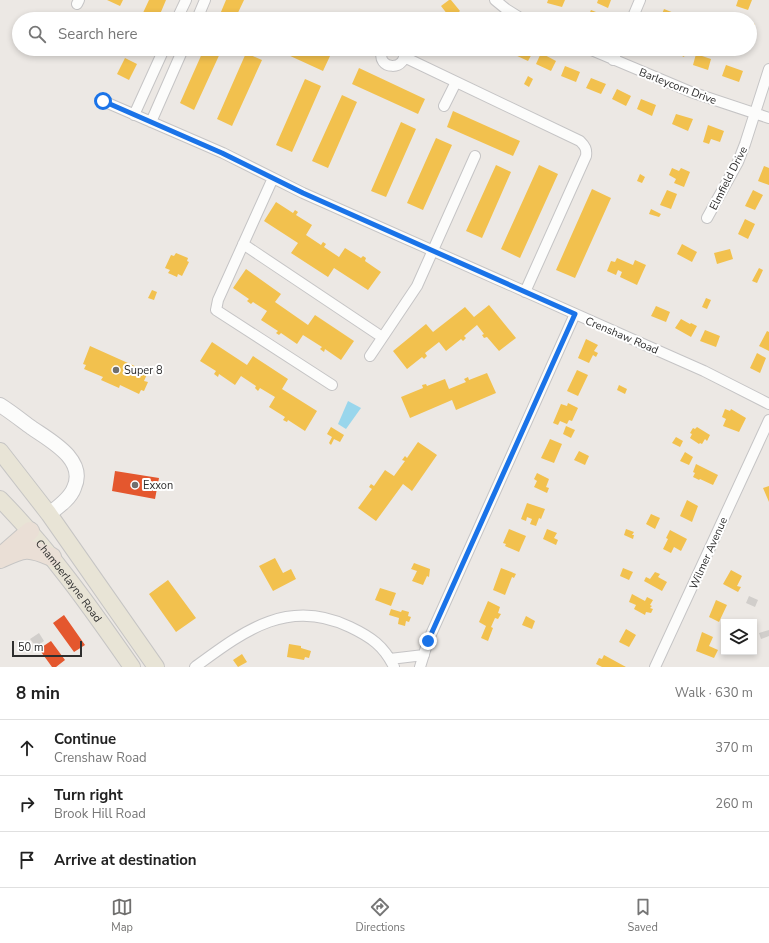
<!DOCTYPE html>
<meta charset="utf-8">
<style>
:root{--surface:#fff;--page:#f2f2f2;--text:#222;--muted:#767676;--line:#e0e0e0;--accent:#706f6e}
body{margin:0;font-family:"Nunito Sans",sans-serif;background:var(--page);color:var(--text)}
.controls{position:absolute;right:12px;bottom:12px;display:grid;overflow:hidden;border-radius:0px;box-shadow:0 2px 6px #0003}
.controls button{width:36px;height:36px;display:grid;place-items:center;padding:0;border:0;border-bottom:1px solid var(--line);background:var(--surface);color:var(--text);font:20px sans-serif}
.scale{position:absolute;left:12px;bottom:10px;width:70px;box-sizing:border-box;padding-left:4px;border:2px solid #2e2e2e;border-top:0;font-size:11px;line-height:14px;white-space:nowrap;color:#2e2e2e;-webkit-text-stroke:3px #fff;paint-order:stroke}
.stop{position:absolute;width:12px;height:12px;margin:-9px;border:3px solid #1a73e8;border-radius:50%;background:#fff}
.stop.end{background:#1a73e8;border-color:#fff;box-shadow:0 1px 4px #0008}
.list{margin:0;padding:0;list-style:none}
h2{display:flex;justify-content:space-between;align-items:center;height:52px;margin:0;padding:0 16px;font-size:17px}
h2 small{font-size:13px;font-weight:400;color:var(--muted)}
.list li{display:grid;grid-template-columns:26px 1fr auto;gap:12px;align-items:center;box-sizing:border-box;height:56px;padding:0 16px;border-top:1px solid var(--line)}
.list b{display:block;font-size:15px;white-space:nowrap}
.list p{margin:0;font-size:13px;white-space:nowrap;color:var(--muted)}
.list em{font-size:13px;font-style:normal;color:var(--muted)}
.icon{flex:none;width:22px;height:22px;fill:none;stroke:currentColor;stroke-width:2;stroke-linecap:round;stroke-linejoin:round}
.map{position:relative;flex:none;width:769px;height:667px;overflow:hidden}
.search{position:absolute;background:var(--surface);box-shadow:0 2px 6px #0003;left:12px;right:12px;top:12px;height:44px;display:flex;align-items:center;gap:10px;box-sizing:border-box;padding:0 14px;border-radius:22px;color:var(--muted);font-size:15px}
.sheet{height:220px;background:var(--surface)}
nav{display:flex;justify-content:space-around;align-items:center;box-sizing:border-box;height:56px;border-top:1px solid var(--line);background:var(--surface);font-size:11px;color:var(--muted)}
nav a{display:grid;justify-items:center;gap:2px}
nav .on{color:var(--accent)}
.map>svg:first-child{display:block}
.water{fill:#99d6ec}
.homes{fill:#f2c14e}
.shops{fill:#e4572e}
.building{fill:#d1cecb}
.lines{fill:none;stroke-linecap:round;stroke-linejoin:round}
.street-casing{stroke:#c5c4c5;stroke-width:12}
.secondary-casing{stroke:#c5c4c5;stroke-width:16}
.primary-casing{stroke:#c6c5c4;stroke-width:18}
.highway-casing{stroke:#c6c5c4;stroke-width:20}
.street{stroke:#fcfcfb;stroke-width:10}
.secondary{stroke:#fcfcfb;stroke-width:14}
.primary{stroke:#e8e4d6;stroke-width:16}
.highway{stroke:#eadfd6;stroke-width:18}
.route{stroke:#1a73e8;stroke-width:5}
.poi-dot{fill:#706f6e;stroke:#fff;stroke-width:1.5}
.labels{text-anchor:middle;stroke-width:4;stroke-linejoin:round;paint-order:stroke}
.street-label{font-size:11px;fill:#2e2e2e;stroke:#fff}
.poi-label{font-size:11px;fill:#2e2e2e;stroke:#fff;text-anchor:start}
</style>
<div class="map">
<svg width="769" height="667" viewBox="0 0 769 667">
<rect width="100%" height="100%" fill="#ece8e4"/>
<!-- water -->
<path class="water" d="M348,401l13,7 -15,21 -8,-5z"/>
<!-- homes -->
<path class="homes" d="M107,0h16l-3,6z
M149,0h17l-8,19h-7l-9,-4z
M226,0h18l-9,19h-17z
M449,0h2l9,11 -9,8 -10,-13z
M548,0h17l-3,7 -15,-4z
M598,0h13l-3,8 -11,-5z
M738,0h14l-4,10 -12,-4z
M664,9l10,4 -2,6h-12z
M591,10l10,4 -2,5h-12z
M750,22l5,2 -5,16z
M204,49h18l-28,61 -14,-7z
M275,49h40l15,7 -7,15z
M516,49h15l3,1 -6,11 -15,-7z
M681,49h6l-3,8 -6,-3z
M246,53l16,7 -30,66 -15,-7z
M541,53l15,8 -5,10 -15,-7z
M696,54l15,5 -3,11 -15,-5z
M125,58l12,6 -8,16 -12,-6z
M726,65l17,6 -4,11 -17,-6z
M565,66l15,6 -4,10 -15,-6z
M359,68l66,31 -7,15 -66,-30z
M528,76l5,3 -4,8 -5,-3z
M591,78l15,6 -5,10 -15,-6z
M305,79l16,7 -29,66 -16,-7z
M617,89l14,7 -5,10 -14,-7z
M342,95l15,7 -29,66 -16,-7z
M641,99l15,6 -4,11 -15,-7z
M453,111l67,30 -7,15 -66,-29z
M676,114l17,5 -5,12 -16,-7z
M401,122l15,7 -30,68 -15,-6z
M708,125l16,6 -4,11 -9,-3 -2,5 -6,-2z
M436,138l16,7 -29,65 -16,-7z
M496,165l15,7 -29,66 -16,-7z
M539,165l19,9 -38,84 -19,-9z
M764,166l5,2v17l-11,-4z
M672,168l7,3 2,-3 9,4 -6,15 -10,-4 2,-4 -7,-4z
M640,174l5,3 -3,6 -5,-2z
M592,189l19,9 -36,80 -19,-8z
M667,190l10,4 -6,15 -11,-4z
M753,190l10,5 -8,15 -10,-4z
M276,202l17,11 2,-3 3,2 -2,3 16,10 -6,10 15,10 2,-3 3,2 -2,3 15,10 6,-9 16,10 2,-2 3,2 -1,3 16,11 -13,18 -34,-22 -6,9 -37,-24 7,-10 -34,-22z
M651,209l10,5 -2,3 -10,-3z
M745,219l10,5 -7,15 -10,-5z
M682,244l15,8 -5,10 -15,-8z
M730,249l3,10 -16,5 -3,-11z
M176,253l12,5 -1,3 2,1 -7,14 -4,-2 -1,3 -9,-4 2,-3 -5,-2 6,-13 3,1z
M617,258l16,7 2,-5 11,5 -9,20 -17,-8 2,-5 -4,-2 -2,5 -9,-4 4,-10 4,1z
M759,268l4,2 -6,13 -5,-2z
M246,269l35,25 -6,8 33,23 7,-10 39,26 -13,19 -16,-11 -1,3 -4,-3 2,-2 -19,-12 -6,9 -16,-11 -2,2 -3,-2 2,-2 -17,-11 6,-9 -14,-9 -2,2 -4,-3 2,-2 -16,-11z
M152,290l5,2 -3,8 -6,-2z
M706,298l5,2 -4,9 -5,-2z
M489,305l27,33 -17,13 -12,-14 -3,1 -2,-3 2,-1 -7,-9 -13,11 2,2 -3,3 -2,-2 -15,12 -7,-9 -14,11 2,3 -3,3 -2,-2 -15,12 -14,-18 33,-27 7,8 32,-25 9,10z
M656,306l14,6 -4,10 -15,-6z
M681,319l9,5 1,-1 6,3 -6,11 -16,-9z
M705,330l15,6 -4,11 -16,-6z
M767,331l2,1v19l-10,-5z
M586,339l12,6 -4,6 4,2 -2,4 -3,-2 -4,8 -11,-5z
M212,342l35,23 6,-9 35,23 -6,10 35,22 -12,20 -17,-11 -1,2 -4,-2 2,-3 -16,-10 6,-10 -15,-9 -2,3 -3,-3 1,-2 -15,-10 -6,9 -16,-11 -1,3 -4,-3 2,-3 -16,-10z
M90,346l58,26 -4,9 4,1 -4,9 -3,-1 -2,4 -19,-9 -1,3 -18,-8 2,-3 -19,-8 2,-4 -3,-1z
M757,353l9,5 -6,15 -10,-5z
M577,370l11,5 -10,21 -11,-5z
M487,373l9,20 -40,17 -4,-10 -42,18 -9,-21 22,-9 -1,-3 4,-1 1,2 18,-7 4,10 17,-7 -2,-3 4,-2 1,3z
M619,385l8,4 -2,5 -8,-4z
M568,403l10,5 -6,13 -3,-1 -2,4 -7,-3 -2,4 -5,-2 8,-19 6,2z
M725,409l5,2 1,-2 15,9 -7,14 -16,-6 3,-7 -4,-2z
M566,426l9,4 -4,8 -8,-4z
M331,427l13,8 -4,7 -6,-3 -3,6 -2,-2 3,-6 -5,-3z
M697,427l13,8 -3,6 -2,-2 -3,5 -2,-1 -1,1 -9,-6 2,-4 -2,-1 3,-5 2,1z
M676,437l7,4 -3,6 -8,-4z
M550,439l12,5 -8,19 -13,-5z
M418,442l19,13 -25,36 -9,-7 -27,37 -18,-13 14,-19 -3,-2 2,-3 3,2 11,-16 9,6 11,-15 -3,-1 3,-4 2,2z
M579,451l10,5 -4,9 -11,-5z
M685,452l8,5 -4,8 -9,-4z
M696,464l22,11 -5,10 -13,-6 -1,1 -6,-3 2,-4 -2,-1z
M537,473l12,6 -3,8 3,1 -2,5 -13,-6 3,-6 -3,-2z
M769,486v16l-6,-14z
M687,500l11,6 -6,16 -12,-6z
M527,503l18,6 -4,10 -2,-1 -3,8 -6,-2 2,-5 -5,-2 -1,4 -5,-2z
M651,514l9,4 -5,11 -9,-5z
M509,529l17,7 -7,16 -14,-6 1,-2 -3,-1z
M547,529l10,4 -3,5 4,2 -2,5 -13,-6z
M626,529l8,3 -2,3h2l-1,4 -9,-4z
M670,530l17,9 -6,12 -7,-4 -3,6 -8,-4 5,-10 -2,-1z
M275,558l8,15 8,-4 5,10 -23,12 -14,-25z
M414,563l16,6 -1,8 -2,-1 -4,9 -11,-4 5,-10 -6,-2z
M501,568l15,6 -2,4 -2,-1 -7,18 -12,-5z
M623,568l10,4 -4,8 -9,-4z
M731,570l11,6 -5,10 4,1 -3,5 -15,-8z
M655,572l5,2 -2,3 9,5 -5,9 -18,-10 2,-4 4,2z
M168,580l28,38 -20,14 -27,-38z
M380,588l16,5 -5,13 -16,-6z
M632,594l13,7 2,-4 6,3 -3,5 2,1 -2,2 3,1 -2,4 -5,-1 -1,3 -11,-6 2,-4 -7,-3z
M716,600l11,5 -8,17 -10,-5z
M488,601l12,6 -2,6 3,1 -3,5 -3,-1 -4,9 2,1 -5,13 -7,-3 5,-12 -7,-4z
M391,609l10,3 1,-2 7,2 -1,4 3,1 -2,5 -3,-1 -1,5 -7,-2 1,-6 -10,-3z
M526,616l9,5 -3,8 -10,-4z
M626,629l10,6 -7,12 -10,-5z
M702,632l11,5 -4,9 9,4 -4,8 -18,-7z
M289,644l12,2v2l10,3 -2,7 -4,-1 -1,3 -17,-3z
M242,654l5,8 -9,5 -5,-7z
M604,655l22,12h-24l-6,-3 3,-6 3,1z"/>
<!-- shops -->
<path class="shops" d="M115,471l44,7 -4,21 -43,-8z
M64,615l21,30 -11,7 -21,-29z
M51,641l14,19 -9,7h-4l-13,-18z"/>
<!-- building -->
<path class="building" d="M749,596l9,4 -3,7 -9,-4z
M769,630v6l-8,3 -2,-6z
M39,633l5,8 -8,6 -6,-8z"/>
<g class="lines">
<defs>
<path id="street" d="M495,0l11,9 16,10
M77,4l2,-4
M177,19l9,-19
M197,19l8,-19
M632,19l8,-19
M383,49c-10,22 28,23 20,0
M589,49l102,43 78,26
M404,57l176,84c5,5 7,8 6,15l-61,136
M613,60l5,-11
M103,101l120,52 80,40 358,159 43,19 65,33
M444,106l12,-24
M134,115l30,-66
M151,122l32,-73
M273,178l-55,122 -2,10 116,75
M707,218l31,-56 7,-18 24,-75
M243,244l139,93
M370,356l47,-70 58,-130
M390,659l34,-4
M195,667c49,-36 93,-70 155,-40 21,10 34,19 44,40
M420,667l8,-26 147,-327
M655,667l114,-247"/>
<path id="secondary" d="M0,405c11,7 21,15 32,23 19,13 55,32 42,60 -4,11 -16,19 -25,26"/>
<g id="primary">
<path d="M0,451l49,63 107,153"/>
<path id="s1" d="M0,499c50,51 91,109 132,168"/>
</g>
<path id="highway" d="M6,552l24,-21
M0,559c24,-11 27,-13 52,-2"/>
</defs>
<!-- street casing -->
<use href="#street" class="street-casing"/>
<!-- secondary casing -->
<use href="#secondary" class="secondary-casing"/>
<!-- primary casing -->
<use href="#primary" class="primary-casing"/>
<!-- highway casing -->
<use href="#highway" class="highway-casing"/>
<!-- street -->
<use href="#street" class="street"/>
<!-- secondary -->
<use href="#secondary" class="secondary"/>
<!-- primary -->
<use href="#primary" class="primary"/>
<!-- highway -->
<use href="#highway" class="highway"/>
</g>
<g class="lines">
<!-- route -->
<path class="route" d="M103,101l119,52 81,40 272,121 -147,327"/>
</g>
<!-- markers -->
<g class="poi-dot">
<circle cx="116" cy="370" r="4"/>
<circle cx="135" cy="485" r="4"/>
</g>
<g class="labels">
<!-- street labels -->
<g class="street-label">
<text transform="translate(678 86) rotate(21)" y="4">Barleycorn Drive</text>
<text transform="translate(728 178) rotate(-63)" y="4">Elmfield Drive</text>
<text transform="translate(622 335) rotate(23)" y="4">Crenshaw Road</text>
<text transform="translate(708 553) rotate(-66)" y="4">Wilmer Avenue</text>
<text dy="4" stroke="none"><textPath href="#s1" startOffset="107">Chamberlayne Road</textPath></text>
</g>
<!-- poi labels -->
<g class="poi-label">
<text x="124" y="374">Super 8</text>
<text x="143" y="489">Exxon</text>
</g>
</g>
</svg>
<div class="controls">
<button><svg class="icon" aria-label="layers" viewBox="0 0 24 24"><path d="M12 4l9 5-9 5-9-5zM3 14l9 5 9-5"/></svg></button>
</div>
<div class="scale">50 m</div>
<div class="stop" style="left:103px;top:101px"></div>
<div class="stop end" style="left:428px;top:641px"></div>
<div class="search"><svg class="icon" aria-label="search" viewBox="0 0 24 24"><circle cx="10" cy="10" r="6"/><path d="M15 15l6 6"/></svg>Search here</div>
</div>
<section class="sheet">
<h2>8 min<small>Walk · 630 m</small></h2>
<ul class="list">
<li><svg class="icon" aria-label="ahead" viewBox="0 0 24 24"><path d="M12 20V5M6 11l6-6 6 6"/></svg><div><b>Continue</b><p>Crenshaw Road</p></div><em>370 m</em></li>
<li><svg class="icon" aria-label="right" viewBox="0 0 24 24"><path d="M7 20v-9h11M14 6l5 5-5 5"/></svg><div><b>Turn right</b><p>Brook Hill Road</p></div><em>260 m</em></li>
<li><svg class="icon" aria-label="arrive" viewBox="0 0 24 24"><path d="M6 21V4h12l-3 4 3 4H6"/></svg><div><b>Arrive at destination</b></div></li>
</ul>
</section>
<nav>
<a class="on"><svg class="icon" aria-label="map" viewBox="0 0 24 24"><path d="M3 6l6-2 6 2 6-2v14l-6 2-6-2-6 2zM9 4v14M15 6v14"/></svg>Map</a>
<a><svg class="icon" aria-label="directions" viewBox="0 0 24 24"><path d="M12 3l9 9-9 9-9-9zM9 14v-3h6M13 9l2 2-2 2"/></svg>Directions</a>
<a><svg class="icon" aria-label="saved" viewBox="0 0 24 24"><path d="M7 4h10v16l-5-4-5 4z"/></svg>Saved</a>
</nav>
